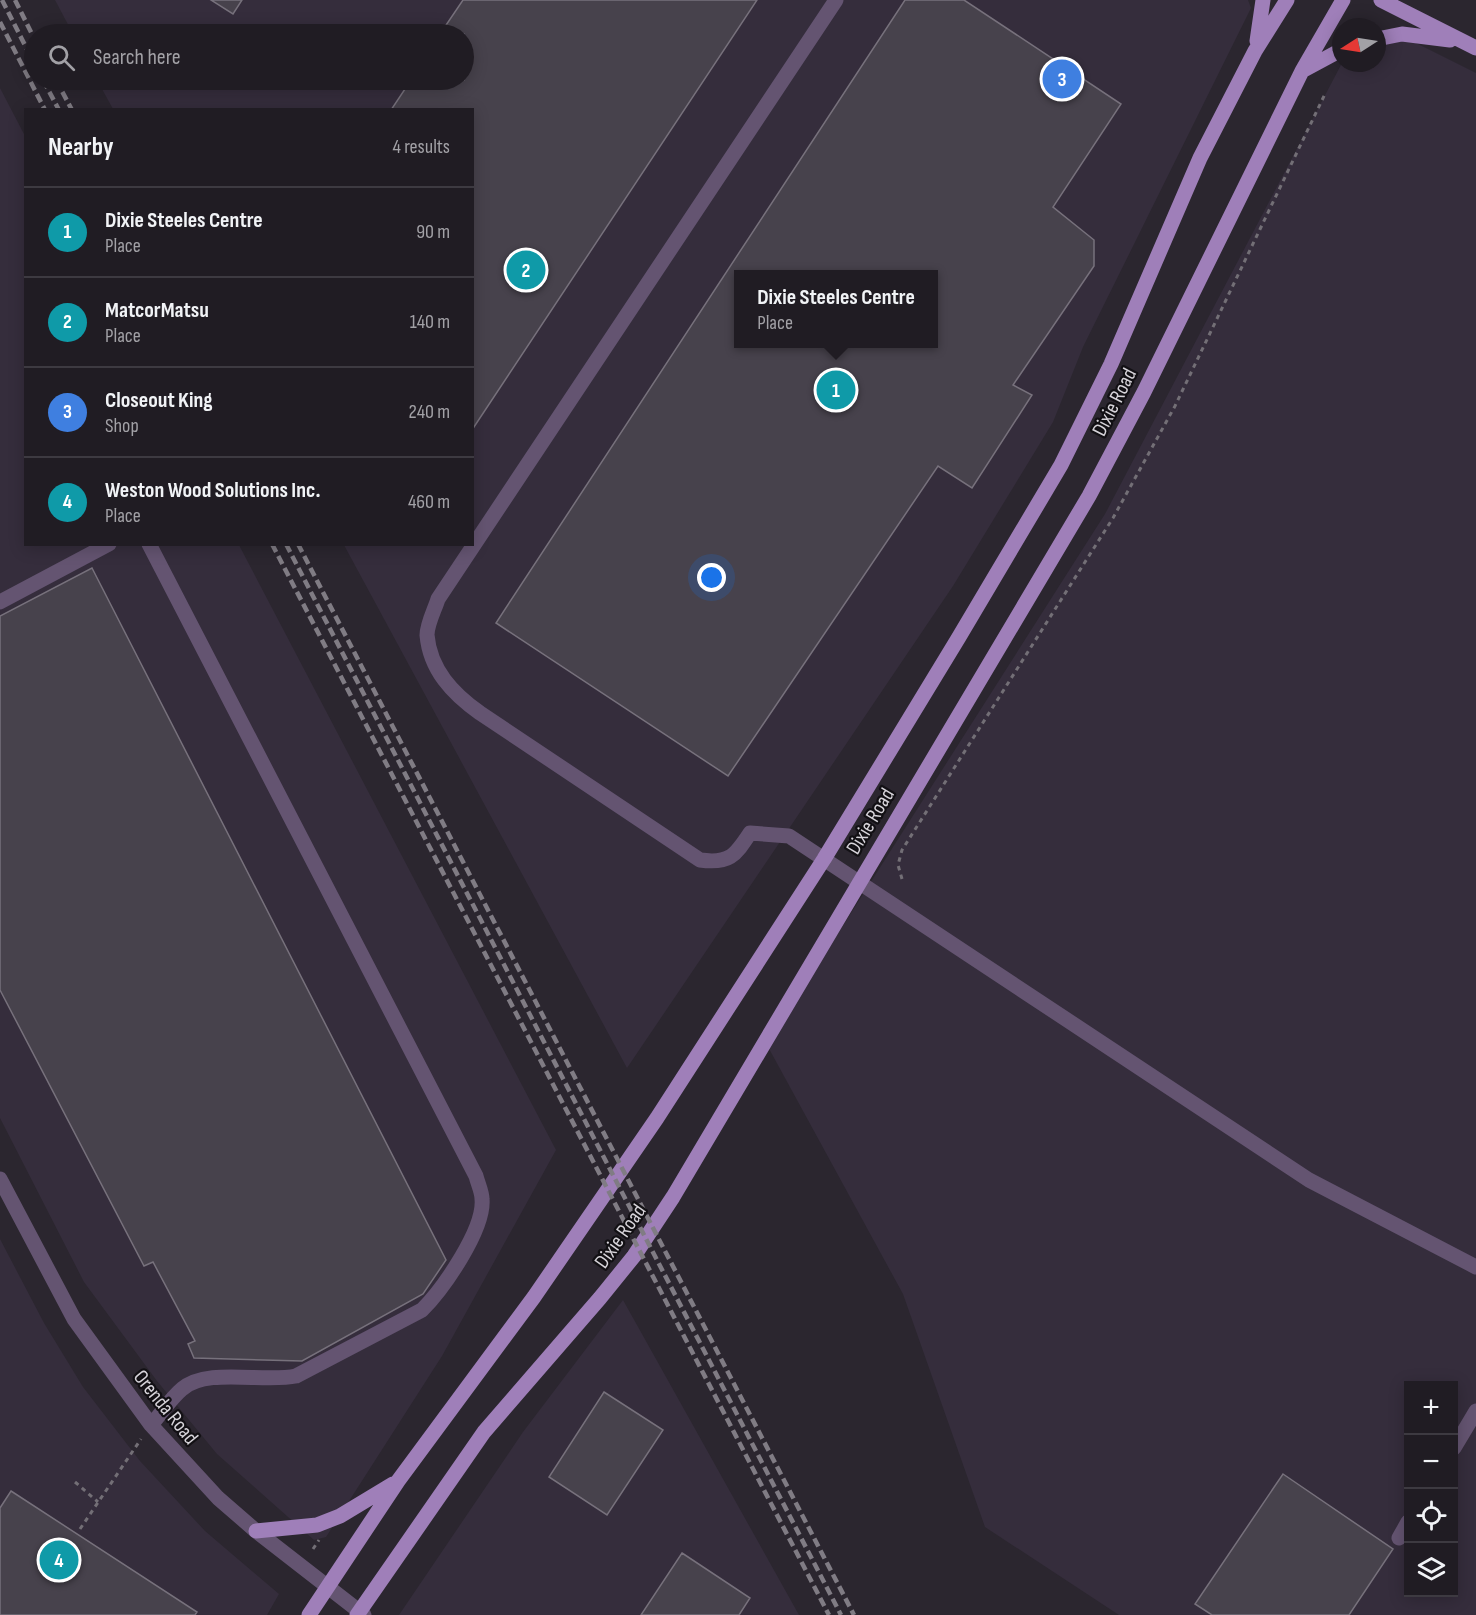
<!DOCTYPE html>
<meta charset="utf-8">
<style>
:root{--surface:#201c23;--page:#28252b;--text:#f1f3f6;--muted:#a2a1a6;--line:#3d3a41;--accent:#92cd3f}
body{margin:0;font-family:"Sofia Sans Condensed",sans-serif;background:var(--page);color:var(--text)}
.controls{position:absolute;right:18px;bottom:18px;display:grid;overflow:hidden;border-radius:0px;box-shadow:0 3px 15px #0003}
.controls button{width:54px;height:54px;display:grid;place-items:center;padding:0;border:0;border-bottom:2px solid var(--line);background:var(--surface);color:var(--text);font:30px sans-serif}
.compass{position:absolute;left:1332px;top:18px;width:54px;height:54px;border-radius:50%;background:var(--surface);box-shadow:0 3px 15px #0003;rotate:258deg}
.you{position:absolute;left:712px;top:578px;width:21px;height:21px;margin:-15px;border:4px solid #fff;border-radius:50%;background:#1a73e8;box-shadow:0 0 0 9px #1a73e833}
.badge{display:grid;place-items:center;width:39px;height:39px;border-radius:50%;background:var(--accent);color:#fff;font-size:20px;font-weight:700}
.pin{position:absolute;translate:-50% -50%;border:3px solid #fff;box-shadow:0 2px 6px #0006}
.popup{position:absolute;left:734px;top:270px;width:204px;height:78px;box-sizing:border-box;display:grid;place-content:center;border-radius:0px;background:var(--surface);filter:drop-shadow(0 2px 4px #0005);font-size:20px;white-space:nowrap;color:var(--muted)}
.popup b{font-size:22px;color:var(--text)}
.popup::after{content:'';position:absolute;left:50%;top:100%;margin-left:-12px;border:12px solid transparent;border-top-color:var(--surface)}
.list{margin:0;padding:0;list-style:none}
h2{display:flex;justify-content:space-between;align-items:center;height:78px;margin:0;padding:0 24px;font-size:26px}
h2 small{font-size:20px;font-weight:400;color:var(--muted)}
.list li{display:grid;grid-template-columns:39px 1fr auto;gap:18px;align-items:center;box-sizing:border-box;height:90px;padding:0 24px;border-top:2px solid var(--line)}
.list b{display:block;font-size:22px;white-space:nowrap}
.list p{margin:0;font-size:20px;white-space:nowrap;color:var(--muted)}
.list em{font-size:20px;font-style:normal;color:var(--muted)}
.icon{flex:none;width:33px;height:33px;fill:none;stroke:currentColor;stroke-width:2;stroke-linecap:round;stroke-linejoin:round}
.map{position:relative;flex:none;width:1476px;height:1615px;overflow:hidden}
.search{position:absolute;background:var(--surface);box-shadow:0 3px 15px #0003;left:24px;top:24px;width:450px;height:66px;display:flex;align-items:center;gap:15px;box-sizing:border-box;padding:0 21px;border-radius:33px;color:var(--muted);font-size:22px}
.panel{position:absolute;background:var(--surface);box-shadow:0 3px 15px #0003;left:24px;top:108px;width:450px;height:438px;border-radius:0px}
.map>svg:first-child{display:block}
.built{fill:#352d3c;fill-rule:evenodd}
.building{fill:#47424c;stroke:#77717c;stroke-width:1.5;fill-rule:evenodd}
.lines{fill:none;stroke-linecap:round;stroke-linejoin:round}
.path{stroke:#736f76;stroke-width:3;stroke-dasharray:4.5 4.5;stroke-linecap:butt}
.minor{stroke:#645471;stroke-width:15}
.major{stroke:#9f7fb9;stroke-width:15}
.rail{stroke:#807c84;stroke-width:4.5;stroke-dasharray:9 4.5;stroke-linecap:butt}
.labels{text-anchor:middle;stroke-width:4.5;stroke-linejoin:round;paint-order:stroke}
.street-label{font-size:21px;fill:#d6d3d9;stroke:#121014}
</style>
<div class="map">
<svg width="1476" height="1615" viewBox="0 0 1476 1615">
<rect width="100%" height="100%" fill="#2b262f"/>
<!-- built -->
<path class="built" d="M55,0h1193l3,8 -168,339 -30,75 -100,164 -326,482 -283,-523 128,-1v-434l-359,-1 -16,-29h367v-46h-391zM738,274h196v70h-196z
M1396,33l80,40v1542h-357l-134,-88 -82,-233 -136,-249 338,-531 237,-451h35v-25zM1408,1386h46v206h-46z
M0,88l25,48 1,408 213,1 317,605 -114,206 -116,181 -12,3 -97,-86 -60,-73 -73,-99 -84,-164z
M0,1239l44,84 39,64 57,74 65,70 74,63 -12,21h-267z
M623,1300l176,315h-400l124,-183z"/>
<!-- building -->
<path class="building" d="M211,0h31l-9,14z
M463,0h294l-285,430v-320h-81l20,-30h53v-46h-24z
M905,0h59l157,104 -68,103 41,33v26l-81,119 19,10 -60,93 -34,-22 -210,310 -232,-153zM738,274h196v70h-196z
M92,568l354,692 -23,34 -121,67 -108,-3 -6,-14 7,-3 -42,-79 -9,4 -144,-276v-374z
M604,1392l59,38 -56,85 -58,-38z
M1283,1474l110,75 -44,66h-137l-17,-11z
M11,1491l186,121 -2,3h-195v-107z
M682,1553l68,45 -11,17h-98z"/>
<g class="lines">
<!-- path -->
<path class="path" d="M1351,27h1
M1361,27l4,-6
M902,879l-4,-14 4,-15 211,-332 62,-112 150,-312
M75,1482l23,20
M80,1529l61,-90
M313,1549l6,-9"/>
<!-- minor -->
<path class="minor" d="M836,0l-398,599c-3,10 -11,25 -11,36 3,35 26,59 53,78l220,147c29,4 35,-4 50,-27l39,3 520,344 167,87
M149,544l327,632c2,8 6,16 6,23 3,30 -39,90 -60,111l-126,66c-33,7 -89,-9 -114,13 -12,10 -21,25 -31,36
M0,602l109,-58
M0,1179l74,140 77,106 67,73 38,33 108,84
M1454,1448l22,-37
M1399,1538l9,-16"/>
<!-- major -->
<path class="major" d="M1381,0l95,48
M1377,39l25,-5 48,6
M1257,41l6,-41
M1302,71l39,-21
M256,1531l61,-6 23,-9 53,-32
M309,1615l89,-134 136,-184 123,-179 167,-259 135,-222 102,-172 50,-101 89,-206 55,-107 32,-51
M357,1615l127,-183 116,-134 34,-42 39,-59 416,-701 55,-104 158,-321 41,-71"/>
<!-- rail -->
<path class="rail" d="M2,0l32,63
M15,0l19,38
M0,22l45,88
M43,80l16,30
M56,80l16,30
M272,544l557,1071
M286,544l555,1071
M298,544l556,1071"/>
</g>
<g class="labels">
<!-- street labels -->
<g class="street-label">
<text transform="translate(1114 402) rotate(-63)" y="7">Dixie Road</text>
<text transform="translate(870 821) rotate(-59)" y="7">Dixie Road</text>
<text transform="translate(620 1236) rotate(-55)" y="7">Dixie Road</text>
<text transform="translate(166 1407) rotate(51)" y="7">Orenda Road</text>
</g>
</g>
</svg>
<div class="controls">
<button>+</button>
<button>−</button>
<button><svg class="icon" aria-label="locate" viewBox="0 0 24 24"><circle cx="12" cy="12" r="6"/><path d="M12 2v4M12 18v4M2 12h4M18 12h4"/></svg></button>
<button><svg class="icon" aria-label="layers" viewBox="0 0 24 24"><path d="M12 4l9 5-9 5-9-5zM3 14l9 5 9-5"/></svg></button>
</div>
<svg class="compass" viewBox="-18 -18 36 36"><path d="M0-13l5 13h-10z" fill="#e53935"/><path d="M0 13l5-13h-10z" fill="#a2a1a6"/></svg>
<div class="you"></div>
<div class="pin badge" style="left:836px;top:390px;background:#0f9aa8">1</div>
<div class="popup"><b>Dixie Steeles Centre</b>Place</div>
<div class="pin badge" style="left:526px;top:270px;background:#0f9aa8">2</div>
<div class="pin badge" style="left:1062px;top:79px;background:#3f7fe0">3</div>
<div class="pin badge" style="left:59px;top:1560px;background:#0f9aa8">4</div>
<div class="search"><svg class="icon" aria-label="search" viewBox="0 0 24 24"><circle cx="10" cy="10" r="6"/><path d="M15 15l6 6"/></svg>Search here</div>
<section class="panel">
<h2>Nearby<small>4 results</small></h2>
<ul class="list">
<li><span class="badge" style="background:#0f9aa8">1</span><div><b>Dixie Steeles Centre</b><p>Place</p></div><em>90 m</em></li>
<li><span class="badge" style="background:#0f9aa8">2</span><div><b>MatcorMatsu</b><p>Place</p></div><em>140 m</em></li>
<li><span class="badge" style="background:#3f7fe0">3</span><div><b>Closeout King</b><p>Shop</p></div><em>240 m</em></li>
<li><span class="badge" style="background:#0f9aa8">4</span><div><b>Weston Wood Solutions Inc.</b><p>Place</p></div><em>460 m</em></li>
</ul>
</section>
</div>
